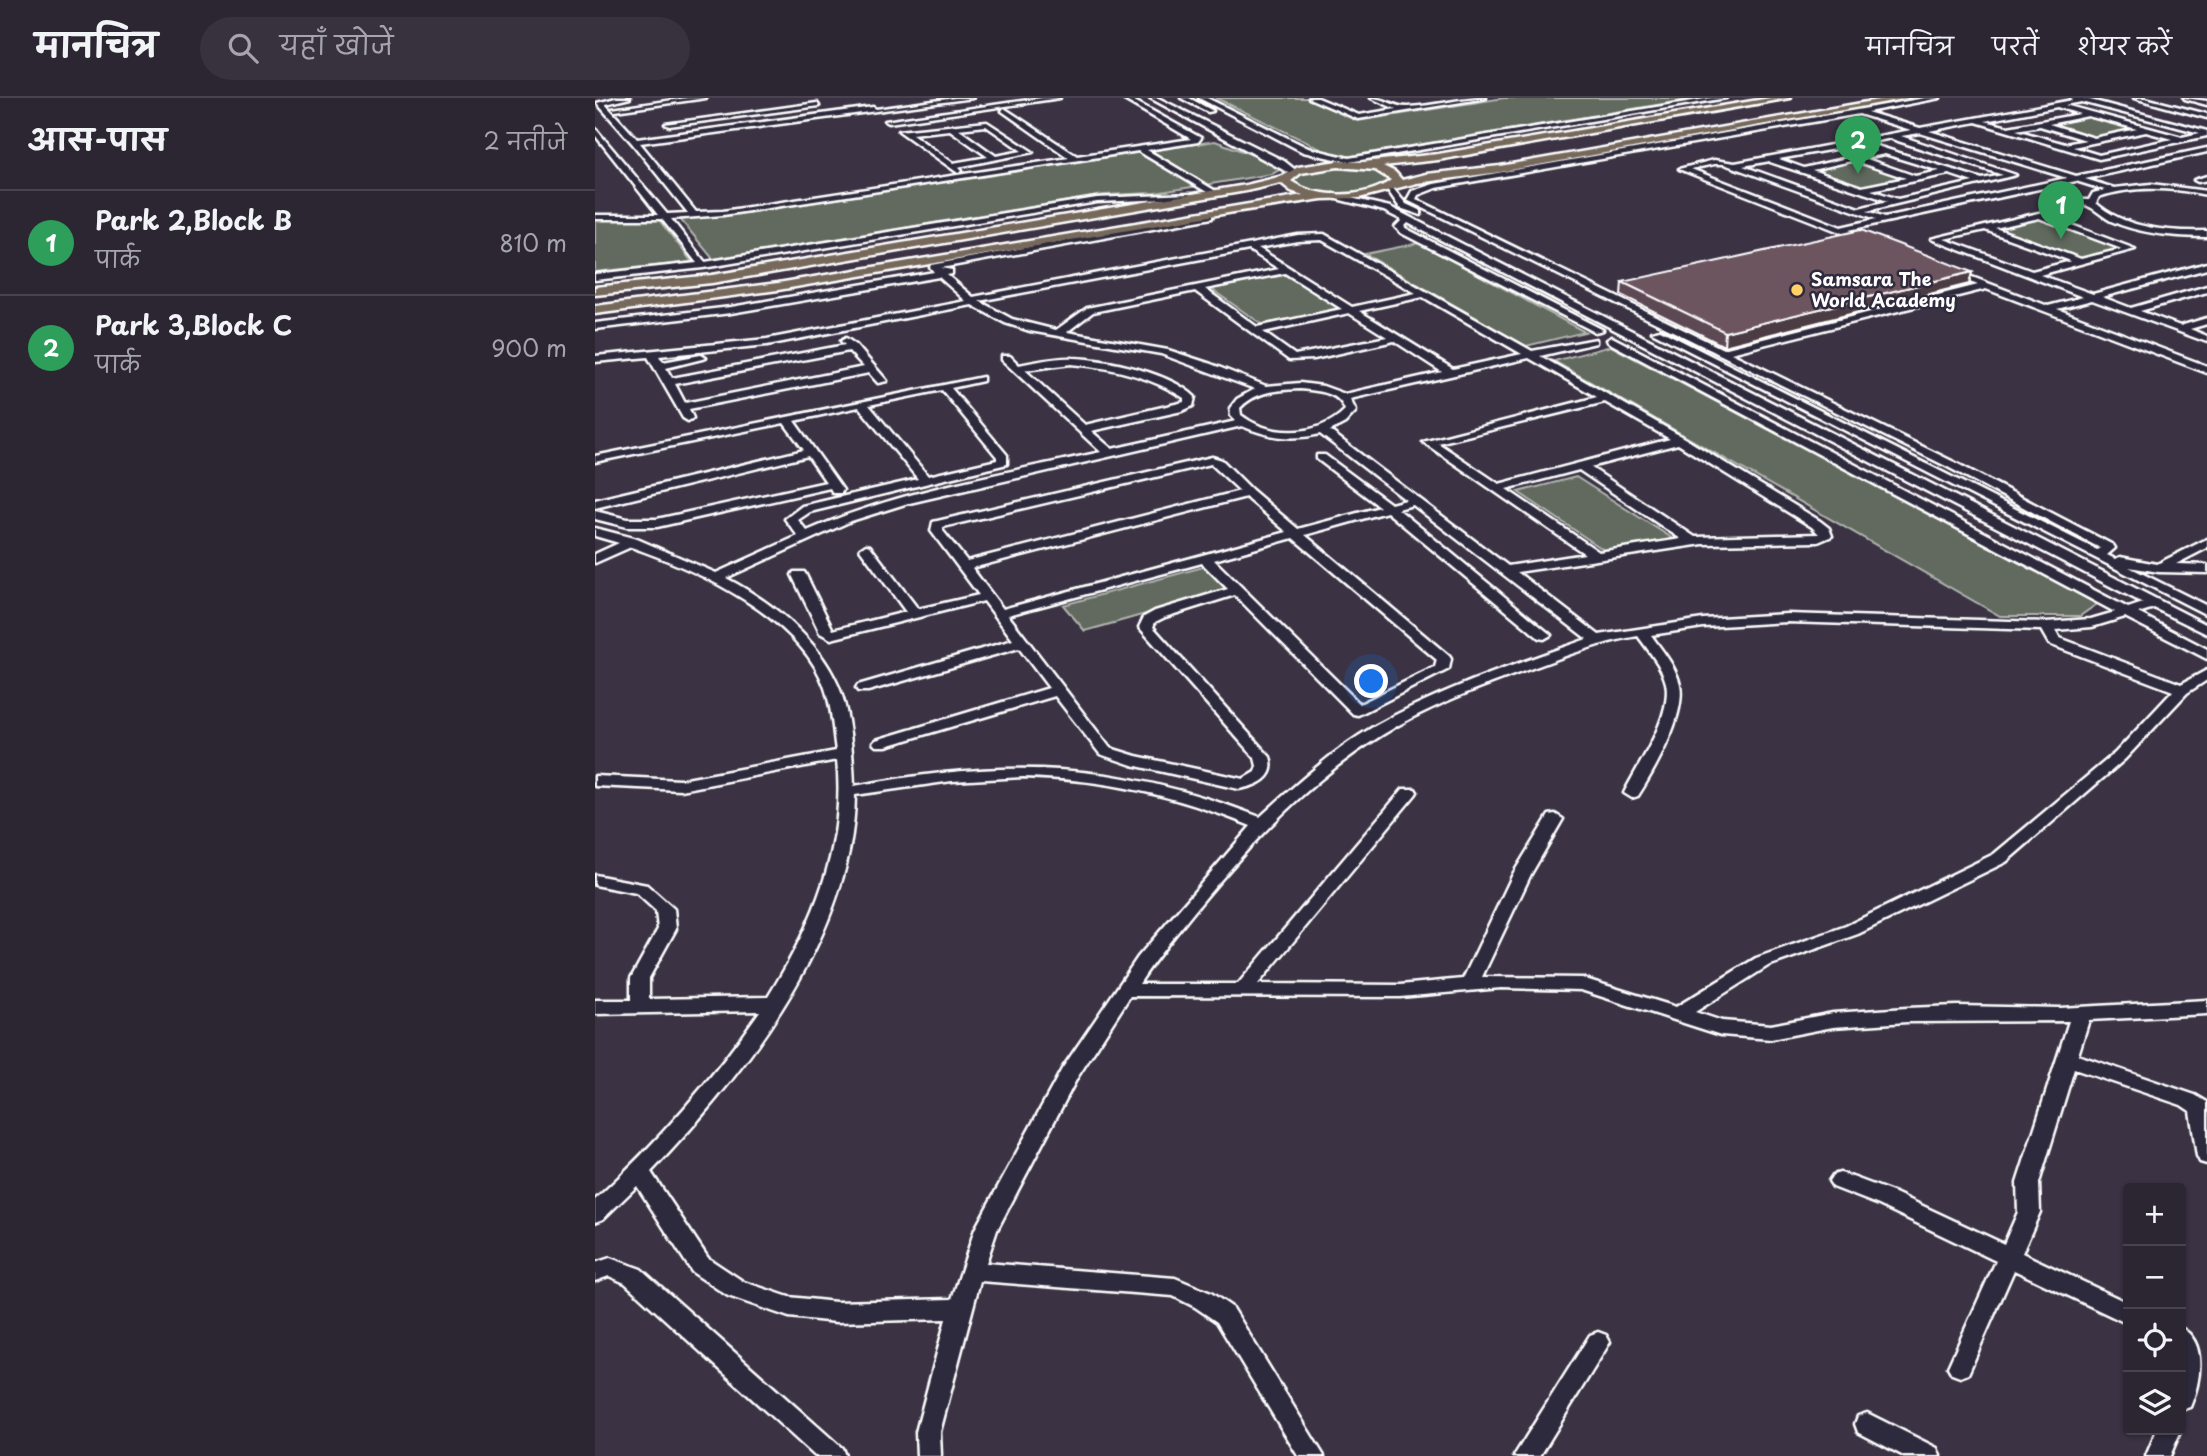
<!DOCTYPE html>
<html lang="hi">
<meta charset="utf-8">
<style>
:root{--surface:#2c2633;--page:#38323f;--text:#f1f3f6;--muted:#a6a5ac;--line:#48434e;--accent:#ffd166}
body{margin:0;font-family:"Playpen Sans","Playpen Sans Deva",sans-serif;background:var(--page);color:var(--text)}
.controls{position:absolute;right:21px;bottom:21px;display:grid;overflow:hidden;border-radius:7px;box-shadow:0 2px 5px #0004}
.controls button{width:63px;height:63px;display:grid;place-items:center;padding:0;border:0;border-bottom:2px solid var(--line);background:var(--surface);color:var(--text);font:35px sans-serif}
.you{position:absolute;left:777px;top:584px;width:24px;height:24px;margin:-18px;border:5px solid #fff;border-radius:50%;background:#1a73e8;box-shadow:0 0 0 10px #1a73e833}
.badge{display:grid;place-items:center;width:46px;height:46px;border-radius:50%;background:var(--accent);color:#fff;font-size:23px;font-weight:700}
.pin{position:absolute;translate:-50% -58px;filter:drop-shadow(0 2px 4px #0008)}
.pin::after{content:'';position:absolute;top:37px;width:24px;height:21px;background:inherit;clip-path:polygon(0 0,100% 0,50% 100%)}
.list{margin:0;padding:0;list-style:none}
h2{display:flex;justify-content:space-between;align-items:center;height:91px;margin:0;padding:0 28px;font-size:30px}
h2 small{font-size:23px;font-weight:400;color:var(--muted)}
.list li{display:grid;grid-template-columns:46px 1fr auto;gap:21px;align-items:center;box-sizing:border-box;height:105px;padding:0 28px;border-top:2px solid var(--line)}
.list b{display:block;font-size:26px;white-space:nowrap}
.list p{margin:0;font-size:23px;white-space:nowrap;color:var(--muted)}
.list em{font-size:23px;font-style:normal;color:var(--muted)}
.icon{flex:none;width:38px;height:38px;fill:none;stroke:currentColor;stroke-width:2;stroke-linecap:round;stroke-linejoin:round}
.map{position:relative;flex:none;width:1612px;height:1358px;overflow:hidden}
header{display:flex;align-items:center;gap:42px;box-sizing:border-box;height:98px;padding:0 35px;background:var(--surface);border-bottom:2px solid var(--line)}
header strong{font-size:33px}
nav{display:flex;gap:38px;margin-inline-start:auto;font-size:24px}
.search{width:490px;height:63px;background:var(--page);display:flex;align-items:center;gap:18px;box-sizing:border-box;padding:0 24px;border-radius:38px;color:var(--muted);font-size:26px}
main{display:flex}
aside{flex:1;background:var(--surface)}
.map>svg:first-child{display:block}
.green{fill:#626b5f;stroke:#b0b5af;stroke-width:2}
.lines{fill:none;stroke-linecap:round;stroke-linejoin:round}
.minor-casing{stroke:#fff;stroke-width:5}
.major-casing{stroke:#fff;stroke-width:5}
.minor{fill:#2f2a3d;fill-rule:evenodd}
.major{fill:#76695c;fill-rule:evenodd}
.wall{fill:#5d4852;stroke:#fff;stroke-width:2}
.shaded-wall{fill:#4c3b42;stroke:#fff;stroke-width:2}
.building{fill:#6c545f;stroke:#fff;stroke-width:2}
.poi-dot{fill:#ffd166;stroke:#2f2a3d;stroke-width:2.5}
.labels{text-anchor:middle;stroke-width:5;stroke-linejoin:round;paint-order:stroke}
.far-poi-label{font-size:18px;font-weight:bold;fill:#fff;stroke:#2f2a3d;text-anchor:start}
</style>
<header>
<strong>मानचित्र</strong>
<div class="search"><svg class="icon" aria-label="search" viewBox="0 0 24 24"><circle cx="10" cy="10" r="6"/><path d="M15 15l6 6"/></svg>यहाँ खोजें</div>
<nav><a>मानचित्र</a><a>परतें</a><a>शेयर करें</a></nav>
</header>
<main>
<aside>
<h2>आस-पास<small>2 नतीजे</small></h2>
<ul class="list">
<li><span class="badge" style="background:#2e9e5b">1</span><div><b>Park 2,Block B</b><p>पार्क</p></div><em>810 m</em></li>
<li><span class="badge" style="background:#2e9e5b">2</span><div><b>Park 3,Block C</b><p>पार्क</p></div><em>900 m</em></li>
</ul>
</aside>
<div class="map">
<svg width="1612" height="1358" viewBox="0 0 1612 1358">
<rect width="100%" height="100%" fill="#3b3244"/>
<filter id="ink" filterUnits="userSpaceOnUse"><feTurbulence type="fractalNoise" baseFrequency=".0143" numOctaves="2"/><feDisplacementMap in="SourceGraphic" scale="14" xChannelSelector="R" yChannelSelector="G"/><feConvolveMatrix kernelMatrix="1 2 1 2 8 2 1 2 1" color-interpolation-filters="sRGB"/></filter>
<g filter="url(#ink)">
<!-- green -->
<path class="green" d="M621,0h90l51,23 147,-23h195l-360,60z
M1494,18l49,14 -43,9 -48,-15z
M620,43l70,26 -13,7 -117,19 -51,2 -391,64 -33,-40 47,-3z
M1260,63l51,17 -44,9 -51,-17z
M750,68c16,2 36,0 45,14 -21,21 -70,17 -95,5l-2,-7 15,-8z
M1446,120l88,30 -48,12 -86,-31z
M0,121l64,1 33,42 -97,10z
M824,145l166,89 -59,14 -161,-92z
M690,177l55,34 -77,16 -52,-36z
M1016,248l486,258 -17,12h-80l-446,-255z
M981,379l99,63 -71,10 -86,-58z
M612,468l24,24 -146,41 -22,-26z"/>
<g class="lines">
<defs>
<path id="minor" d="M21,0h14l-25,6 32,35 236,-32 3,2 79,-11h18l-333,45 56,69 27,-1 346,-53 -67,-47 2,-3 73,48 114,-17 -70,-41h8l72,40 -3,4 -51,8 72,43 -7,2 -74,-44 -415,64 -52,4 34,43 392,-64 93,-4 3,4 -96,4 -394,66 -108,12v-6l102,-11 -35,-44h-67v-4h63l-63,-80v-7l72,86 21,-1 -56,-70 -35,-40z
M92,0h19l-91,13 -3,-2z
M447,0h18l-171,25 -4,-2z
M555,0h8l126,63 14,11 -7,2z
M586,0h8l24,13 -5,1z
M604,0h8l101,50 41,10 362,-60h15l-377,64 -46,-10z
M714,0h9l41,17 37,-6 -25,-11c13,0 25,10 37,9 27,-1 52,-9 78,-9l-128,21z
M1330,0h15l-73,14 53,16 153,-28 -2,-2h12l124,33v5l-108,23 -123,-37 -47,9 147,45 131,-28v4l-122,27 29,9 37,-4 56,7v4c-36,-7 -72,-10 -108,2l-3,6c29,26 74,29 111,28v6c-32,0 -67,-3 -96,-16 -13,-7 -23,-21 -39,-16 -8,2 -14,8 -24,11l87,33 -95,26 53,19 114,-31v6l-105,28 29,11 76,-22v6l-67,19 40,15 27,-8v6l-17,5 17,7v6l-115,-42 -35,9 150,57v7l-221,-84 -255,64 223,109 159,83 2,3 -8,7 8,4 5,-2 37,7 50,-25v9l-31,16 31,1v8l-48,-1 -30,-5 78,39v9l-555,-283 8,-2 437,220 3,-2 -154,-82 -539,-266 5,-9 22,-7zM1487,4l118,31 -18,4 -117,-32zM1462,9l23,7 -72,13 -23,-6zM1264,16l52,16 -176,33 -21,-3 -35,9 189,74 4,-3 -1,-2 -22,-8 227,-49 29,9 -12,3 -4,7h-22l-12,9 -124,30 152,58 -35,9 -97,-37 -3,1v4l30,11 -255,64 -307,-150 2,-4 18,-7zM1493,18l49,13 -43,9 -45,-14zM1445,28l46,14 -21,4 -49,-14zM1551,34l26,7 -73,16 -26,-8zM1325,35l147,45 -182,39 -18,-6 149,-36 -115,-39zM1297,40v1l111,36 -21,4 -115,-36zM1262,47l20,6 -73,17 -25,-9zM1290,56l55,17 -25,5 -51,-18zM1260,62v1l51,17 -44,9 -50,-17zM1175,63v1l118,39 -29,7 -116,-42zM1119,66h10l152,55 -35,8 -150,-58zM1354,76l24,8 -75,17 -27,-9zM1444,120l83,31 -41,10 -86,-31zM1390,132l86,31 -39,10 -88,-32z
M1539,0h11l62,16v4z
M1589,0l23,3v4l-22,-6z
M222,5l2,3 -150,20 -4,-2z
M392,24l46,30 -75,15 4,4 -4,2 -59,-42zM391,28l36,25 -26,5 -38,-27zM355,32l38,27 -35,6 -41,-29z
M1612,78v4l-9,2 -4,-2z
M790,88h6l15,18 15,7v4l-21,-7z
M738,96l57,13 817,418v9l-53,-26 -16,5 69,36v10l-82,-42 -33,10 -37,3 5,8 121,46 26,-14v10l-20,13 -62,66 -119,103 -148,72 -90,32 -73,46 27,9 49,4 62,-12 74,-5 50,-2 103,2 147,-8v14l-118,6 -11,35 117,40 12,7v62l-7,-2 -3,-6 -7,-45 -9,-6 -107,-36 -35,114 1,29 -18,41 106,50v21l-114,-54 -46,104 -8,3 -8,-3 -4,-7 48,-106 -117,-56 -46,-18 -4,-6 4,-6 7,-2 7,2 48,18 109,51 14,-32 -1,-29 52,-162 -162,1 -74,5 -62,12 -50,-4 -140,-45 -80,-2 -101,9 -270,-1 -53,82 -80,152 -11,33 189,15 36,15 22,15 91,148h-26l-81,-134 -22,-15 -22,-11 -193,-15 -40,151 1,24h-24l-1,-24 30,-113 -110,3 -47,-5 -61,-21 -36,-24 -55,-86 -34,33 -8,3v-22c62,-57 117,-120 165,-189l-165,3v-14h36v-22l27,-49 -2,-18 -20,-18 -41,-8v-10l52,10 27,24 2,20 -27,49v21l119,-2c45,-73 78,-150 69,-237l-156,30 -86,-4v-10l86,4 155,-29c-3,-20 -4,-43 -11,-63 -25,-71 -127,-118 -194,-141l-36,16v-9l24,-11 -24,-7v-8l42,11 79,34 82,-37 -13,-17 17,-13 116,-27 -59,-72 -65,14 49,69 -2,3h-8l-3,-5 -173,39h-30l-32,-8v-8l32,8h30l169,-37 -18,-26 -213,52v-8l209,-50 -20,-27 -189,39v-6l388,-79v4l-32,7 56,67v9l-197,48 -12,8 9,11c92,-41 196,-57 294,-79l-99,-92v-4h8l9,9c18,-3 36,-8 54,-7 34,1 98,15 122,39l-2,9 -11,5 -91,20 21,18 124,-28 -5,-5 -1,-8 7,-9 18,-10 -94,-35 -131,-23 -25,-8 -33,-18 -205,40 -108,11 4,6 38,-7 5,3 -40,10 6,10 173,-33 -4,-4 5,-3 10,7 31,36 -9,2 -9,-10 -180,36 4,9 -5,3 -5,-3 -35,-61 -53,5v-6l172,-17 199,-38 -27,-24 -208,36 -136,16v-6l136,-16 203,-35 -4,-5 1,-2 278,-51h3v4l-271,50 11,2v4l-5,1 26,22 325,-62 26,-1 208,117 64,-12v4l-56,13 144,82 136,83 9,7 3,8 -14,6 -115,2 -186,28 82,63 104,-16 84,-5 259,8 45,-3 24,-7 -507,-270 -1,-2 5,-3 516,271 15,-5 -735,-380 -4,4 3,2 196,101 -8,2 -194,-99 -6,-6 7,-7 -18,-9 -51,-13zM727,142l94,53 -64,14 -94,-59 40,-7zM654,152l30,19 -192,39 -31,22 -44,-11 -33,-18zM690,175l57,36 -85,18 -52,-38zM600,193l94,69 25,-1 80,-18 48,31 -97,22 -22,-8 -23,-3 -34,3 -55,-22 -43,-14 -101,-18 26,-20zM828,199l99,57 -69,15 -94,-58zM754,215l38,24 -92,18 -32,-23zM254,253l15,16 -179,36 -10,-19zM934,260l68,39 -174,45 162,112 -77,12 -178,-135 15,-8 11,-12 -6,-12zM476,266c39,3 81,13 113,34v4l-99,23 -60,-55zM705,291c17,2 39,2 45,21 -26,27 -75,28 -104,5l-1,-7c16,-17 38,-18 60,-19zM347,292l55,67v3l-69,16 -59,-71zM1010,304l65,37 -171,45 -61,-41zM647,328c25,11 51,15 78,8l86,66 -15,4 -66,-49h-8v4l63,48 -82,22 -46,-39 -30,-30 -10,-3 -279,65 -2,9 48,64 -61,14 -48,-63 -4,-1 -6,4 46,63 -73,18 -27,-55 -2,-3h-10l-2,3 28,58 11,6 153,-38 29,39 -155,45 -2,3 2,3h10l151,-43 30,40 -173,52 -3,3 3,3h10l169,-50 45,58 32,11 107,24c18,-3 38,-11 31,-32l-117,-130 2,-5 10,-5 70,-22 118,119 5,1 91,-46 2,-10 -2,-3 -144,-121 82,-23 152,126 5,1 7,-4 -153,-126 15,-4 174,134c-73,26 -147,50 -214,88 -41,24 -78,58 -113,90 -145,-56 -254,-59 -406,-31 -1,-30 -4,-74 -16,-101 -21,-48 -68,-84 -112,-107l125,-57 54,-17zM1083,346l134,83 7,7 -124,3 -105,-70zM616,366l29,27 -273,70 -24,-30v-4zM984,372l102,69 -82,13 -93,-63zM651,399l41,35 -284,77 -31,-41zM698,440l144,122 -2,7 -75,37 -146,-144zM607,465l26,26 -73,22 -11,6 -5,10 116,131 2,8 -2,6 -12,7 -107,-23 -26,-8 -102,-133zM1192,524l254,8 8,14 124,47 -58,62 -121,101 -148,72 -90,32 -80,49 -94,-29 -100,-1 49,-103 32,-55 -8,-5 -6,1 -36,59 -50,105 -63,6 -142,-1 157,-189 2,-3 -2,-3h-12l-165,195h-99c17,-27 38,-51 58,-76 54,-65 112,-128 185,-173 44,-28 96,-47 145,-65 37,-13 72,-28 111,-34 10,14 24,30 28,47 7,32 -28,82 -42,110l8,5 6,-2c16,-25 51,-85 41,-115 -5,-17 -18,-32 -28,-46l52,-8zM428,679c83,2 151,18 228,49l-113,131 -76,112 -87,160 -23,70 -116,3 -47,-5 -45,-15 -36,-24 -57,-86c93,-97 203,-236 204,-377l97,-14z
M15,1160l31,11 201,179 3,8h-30l-190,-173 -16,-7 -14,5v-18z
M1586,1230c26,13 20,53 9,79l-9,3z
M1003,1234l8,3 4,7 -70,114h-26l76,-121z
M1272,1315l70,35 3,8h-36l-46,-24 -3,-8 3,-8z
M1586,1331v1l-11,26h-24l11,-26z"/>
<path id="major" d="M1175,0h20l-352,62 -55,6 12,6 7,8 24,-6 74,-8 390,-68h19l-409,74 -83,11 -58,15 -37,1 -88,13 -456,78 -183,24v-8l183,-23 525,-88 -12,-4 -10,-8 -35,8 -534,92 -117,12v-8l117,-12 534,-90 37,-9 15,-9 40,-6 25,1 75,-8zM743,69l37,3 16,10c-24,19 -75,19 -100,1l10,-8z"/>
</defs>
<!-- minor casing -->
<use href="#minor" class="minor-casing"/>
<!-- major casing -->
<use href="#major" class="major-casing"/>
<!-- minor -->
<use href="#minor" class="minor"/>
<!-- major -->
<use href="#major" class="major"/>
</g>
<!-- wall -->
<path class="wall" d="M1377,174l-3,12 -245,62 -103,-51 1,-13z"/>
<!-- shaded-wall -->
<path class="shaded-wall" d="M1377,174l-3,12 -245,62 1,-14z"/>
<!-- building -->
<path class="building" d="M1266,132l111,42 -247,60 -103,-50z"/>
</g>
<!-- markers -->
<circle class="poi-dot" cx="1202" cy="192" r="7"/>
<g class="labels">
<!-- far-poi labels -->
<g class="far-poi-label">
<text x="1216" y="188">Samsara The<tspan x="1216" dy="21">World Academy</tspan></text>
</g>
</g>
</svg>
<div class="controls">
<button>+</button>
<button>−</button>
<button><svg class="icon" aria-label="locate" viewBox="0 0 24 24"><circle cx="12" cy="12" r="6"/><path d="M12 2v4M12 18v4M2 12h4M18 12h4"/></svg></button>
<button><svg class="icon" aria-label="layers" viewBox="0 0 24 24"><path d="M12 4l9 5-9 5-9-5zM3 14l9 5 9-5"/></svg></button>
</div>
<div class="you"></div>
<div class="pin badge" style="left:1466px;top:141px;background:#2e9e5b">1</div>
<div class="pin badge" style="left:1263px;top:76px;background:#2e9e5b">2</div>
</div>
</main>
